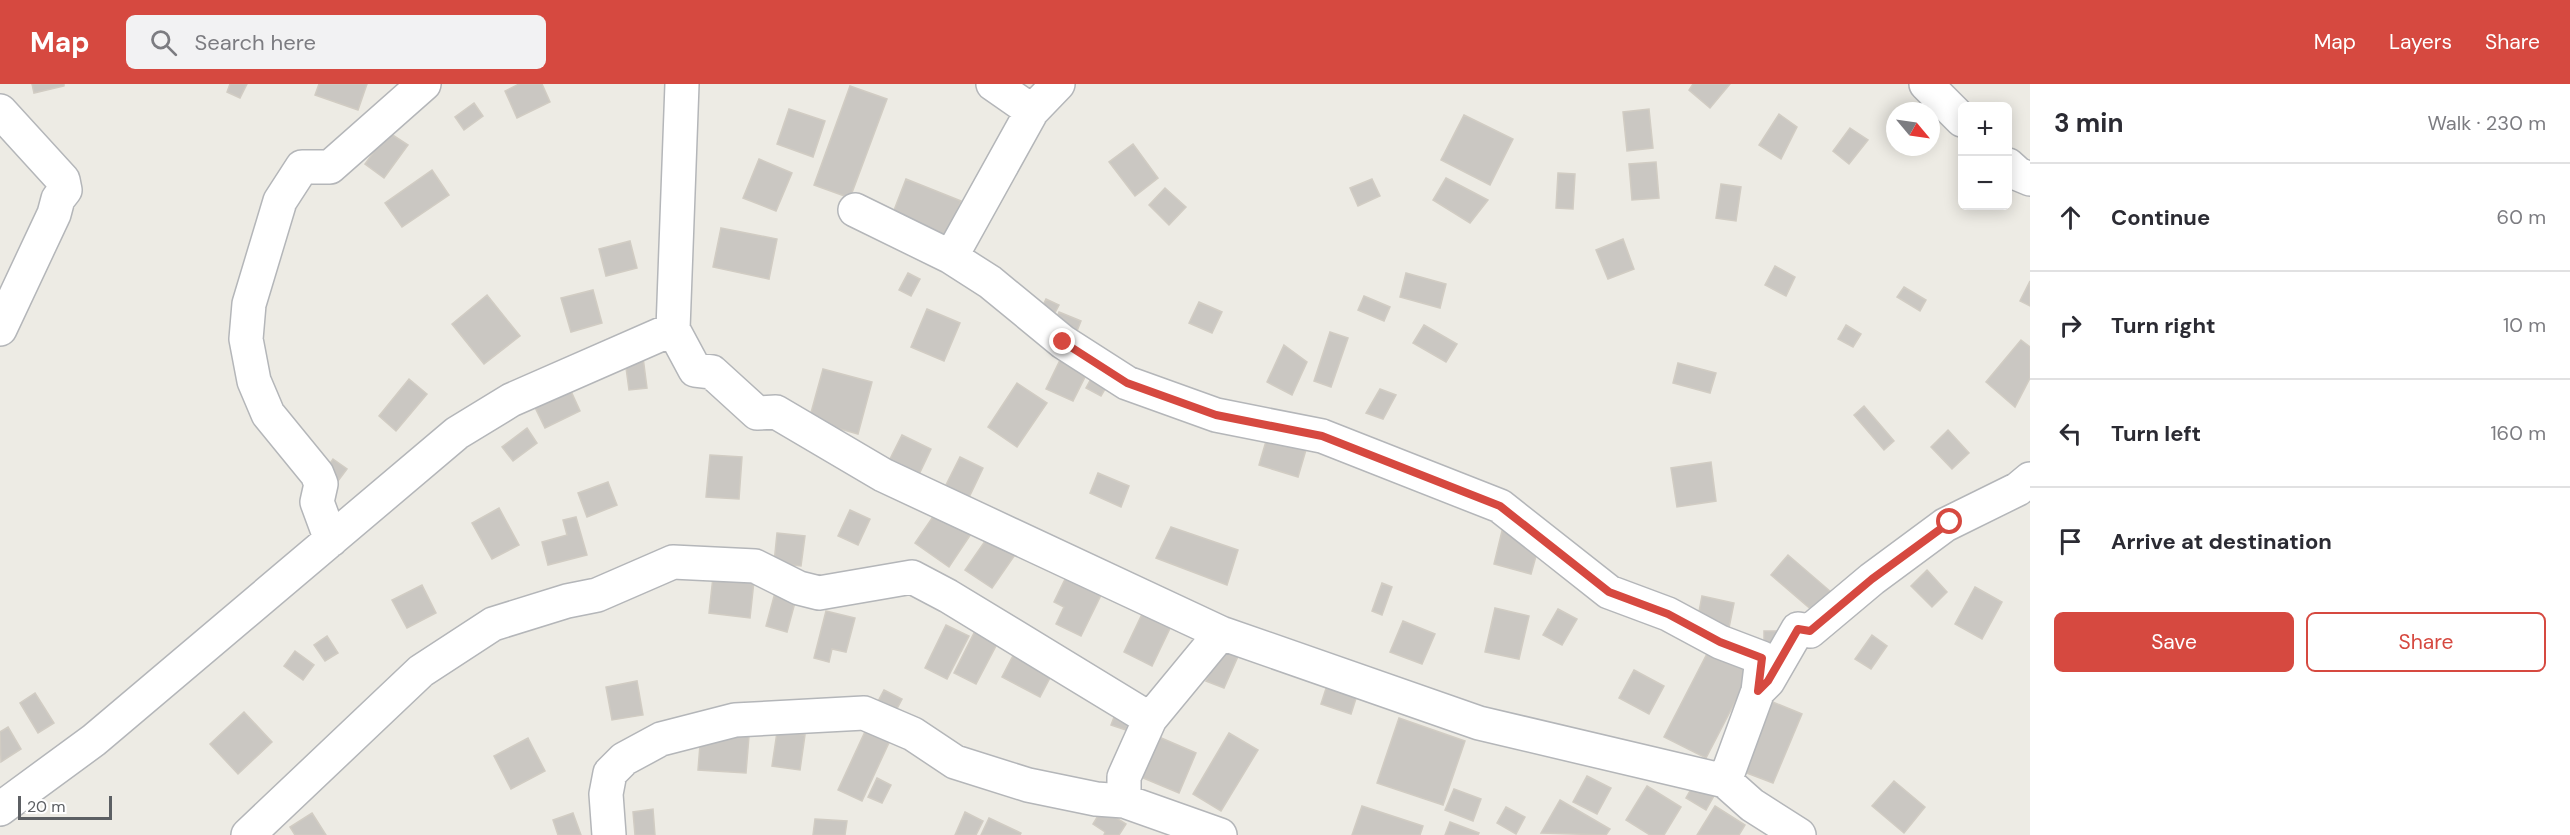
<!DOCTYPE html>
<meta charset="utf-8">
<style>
:root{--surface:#fff;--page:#f2f2f3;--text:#2b2b33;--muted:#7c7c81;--line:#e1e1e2;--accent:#d64940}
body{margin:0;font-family:"DM Sans",sans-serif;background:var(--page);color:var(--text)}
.controls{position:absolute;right:18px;top:18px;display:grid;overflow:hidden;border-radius:9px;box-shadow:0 3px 15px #0003}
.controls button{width:54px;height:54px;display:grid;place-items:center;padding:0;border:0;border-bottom:2px solid var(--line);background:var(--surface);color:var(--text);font:30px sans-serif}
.compass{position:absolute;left:1886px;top:18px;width:54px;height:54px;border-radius:50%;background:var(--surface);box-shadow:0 3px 15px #0003;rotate:119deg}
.scale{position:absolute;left:18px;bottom:15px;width:94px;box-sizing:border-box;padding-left:6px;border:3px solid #5c5f63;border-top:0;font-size:16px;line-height:21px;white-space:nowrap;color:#5c5f63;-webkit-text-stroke:4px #fff;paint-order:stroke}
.stop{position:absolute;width:18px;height:18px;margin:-14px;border:4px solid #d64940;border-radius:50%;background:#fff}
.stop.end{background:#d64940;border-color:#fff;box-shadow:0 2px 6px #0008}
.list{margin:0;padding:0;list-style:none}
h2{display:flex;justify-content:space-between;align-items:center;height:78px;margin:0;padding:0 24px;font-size:26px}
h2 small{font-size:20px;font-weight:400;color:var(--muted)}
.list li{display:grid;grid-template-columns:39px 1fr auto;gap:18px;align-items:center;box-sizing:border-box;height:108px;padding:0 24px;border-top:2px solid var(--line)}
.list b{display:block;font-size:22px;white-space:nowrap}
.list em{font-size:20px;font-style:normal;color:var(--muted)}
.actions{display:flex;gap:12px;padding:18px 24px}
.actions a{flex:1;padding:14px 0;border:2px solid var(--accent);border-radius:9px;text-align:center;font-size:21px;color:var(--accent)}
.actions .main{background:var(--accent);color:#fff}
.icon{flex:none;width:33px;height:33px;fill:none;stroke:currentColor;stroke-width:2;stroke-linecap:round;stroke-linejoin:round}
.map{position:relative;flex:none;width:2030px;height:751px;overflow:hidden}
header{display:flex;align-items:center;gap:36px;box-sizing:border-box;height:84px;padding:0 30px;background:var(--accent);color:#fff}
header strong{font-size:28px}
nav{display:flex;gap:33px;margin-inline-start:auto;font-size:21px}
.search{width:420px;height:54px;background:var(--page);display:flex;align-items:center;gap:15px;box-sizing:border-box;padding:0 21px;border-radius:9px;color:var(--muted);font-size:22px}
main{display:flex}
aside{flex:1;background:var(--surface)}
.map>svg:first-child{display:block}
.building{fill:#cac7c2;stroke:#d1ccc3;stroke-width:1.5}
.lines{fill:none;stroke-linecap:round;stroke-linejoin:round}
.street-casing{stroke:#b4b6b9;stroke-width:36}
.street{stroke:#fff;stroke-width:33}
.route{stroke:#d64940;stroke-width:8}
</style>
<header>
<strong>Map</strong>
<div class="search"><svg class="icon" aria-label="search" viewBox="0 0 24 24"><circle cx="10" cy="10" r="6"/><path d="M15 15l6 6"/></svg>Search here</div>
<nav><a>Map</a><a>Layers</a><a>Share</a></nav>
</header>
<main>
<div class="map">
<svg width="2030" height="751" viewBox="0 0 2030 751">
<rect width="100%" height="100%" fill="#edebe4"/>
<!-- building -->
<path class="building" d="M32,0h32v2l-30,7z
M230,0h17l-7,14 -13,-6z
M319,0h48l-9,26 -43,-15z
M519,0h23l8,18 -33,16 -12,-27z
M1693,0h37l-20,24 -21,-18z
M850,2l37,13 -37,99 -36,-13z
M474,19l9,13 -19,14 -9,-13z
M789,25l36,12 -12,36 -36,-13z
M1649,25l4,39 -26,3 -4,-39z
M1779,30l18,13 -16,32 -22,-14z
M1464,31l49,24 -23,46 -49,-25z
M1850,44l18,12 -19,24 -16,-13z
M388,48l20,13 -24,33 -19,-14z
M1133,60l25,34 -23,18 -26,-34z
M759,75l33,14 -16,38 -33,-13z
M1656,78l3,36 -27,2 -3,-36z
M432,86l17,25 -47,32 -17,-24z
M1558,89l17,1 -2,35 -17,-1z
M1446,94l42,22 -18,23 -37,-23z
M906,95l55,22 -16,39 -54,-22z
M1372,95l8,17 -22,10 -8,-18z
M1721,100l20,3 -5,34 -20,-3z
M1165,104l21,19 -17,18 -20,-20z
M721,144l56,11 -8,40 -56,-12z
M1623,155l11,30 -26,10 -12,-29z
M630,157l7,27 -31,8 -7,-27z
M1775,182l20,11 -9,19 -21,-11z
M908,189l12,6 -9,17 -12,-6z
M1406,189l40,11 -6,24 -40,-11z
M2030,197v25l-10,-5z
M1904,203l22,13 -6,11 -23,-14z
M593,206l9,33 -31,9 -10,-34z
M487,211l33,41 -36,28 -32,-40z
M1364,212l26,11 -6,14 -26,-11z
M1046,215l13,6 -10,19 -12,-6z
M1199,218l23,10 -10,21 -23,-10z
M927,225l33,14 -16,38 -33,-14z
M1059,228l22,9 -6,15 -22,-9z
M1424,241l33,19 -11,18 -33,-19z
M1846,241l15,9 -8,13 -15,-8z
M1330,248l18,6 -17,49 -17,-6z
M2021,256l9,7v31l-15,29 -29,-25z
M1284,261l23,17 -15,33 -25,-13z
M1062,272l27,13 -16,32 -27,-12z
M643,273l4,31 -18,2 -4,-30z
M1678,279l38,10 -6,20 -37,-10z
M823,285l49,13 -14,52 -49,-14z
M1093,291l15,9 -7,12 -15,-8z
M565,294l15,33 -35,17 -16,-33z
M409,295l18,15 -31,37 -17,-15z
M1017,299l30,20 -30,44 -29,-20z
M1380,305l16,6 -13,24 -17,-6z
M1864,322l30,35 -10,9 -30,-35z
M527,344l10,15 -24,18 -11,-14z
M1948,346l21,23 -17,16 -21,-22z
M1269,347l39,12 -10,34 -39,-12z
M902,351l29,14 -17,36 -30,-14z
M710,371l32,2 -3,42 -33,-2z
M960,373l23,11 -20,42 -24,-11z
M333,375l14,10 -12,16 -14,-9z
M1711,378l5,39 -39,6 -6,-39z
M1098,389l31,13 -8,21 -31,-14z
M608,398l9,23 -30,12 -9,-24z
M499,424l20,37 -27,14 -20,-36z
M939,424l34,23 -24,36 -34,-24z
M850,426l20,9 -12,26 -20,-9z
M576,433l11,38 -39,10 -6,-23 25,-7 -4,-15z
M1171,443l67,23 -11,35 -71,-27z
M1502,447l38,11 -9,32 -37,-10z
M777,449l28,3 -4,30 -27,-3z
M990,450l27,18 -25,36 -27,-18z
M1788,471l43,37 -17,20 -43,-37z
M714,484l41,4 -5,46 -41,-5z
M1927,486l20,22 -15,15 -21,-21z
M1069,487l35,18 -23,47 -25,-12 8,-17 -10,-5z
M1382,499l10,4 -10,28 -10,-4z
M422,501l14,28 -29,15 -15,-28z
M1975,503l27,15 -20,37 -27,-15z
M776,505l21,6 -10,37 -21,-6z
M1702,512l32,7 -6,30 -32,-6z
M1145,524l28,14 -21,44 -28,-14z
M1495,524l34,8 -10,43 -34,-7z
M1558,525l19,10 -15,26 -19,-10z
M826,527l29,7 -9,34 -14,-3 -3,13 -15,-4z
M1403,537l32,13 -13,30 -32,-12z
M946,541l23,11 -22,43 -22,-11z
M975,547l23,11 -22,42 -22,-11z
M1764,547h14v23h-14z
M1872,551l15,11 -16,23 -16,-10z
M327,552l11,17 -13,8 -11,-16z
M1222,562l17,8 -15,34 -18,-7z
M1710,564l42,21 -46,89 -42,-21z
M1016,566l38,20 -14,27 -38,-20z
M295,567l19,14 -11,15 -19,-14z
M1634,586l30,16 -15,28 -30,-16z
M1330,592l30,10 -9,28 -30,-10z
M637,597l6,34 -31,5 -6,-33z
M884,606l18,9 -11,21 -18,-9z
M35,609l19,30 -16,10 -18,-30z
M1768,616l34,14 -29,69 -34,-13z
M244,628l28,30 -34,32 -28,-30z
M1116,628l14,5 -4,13 -15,-5z
M1399,634l66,23 -22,64 -66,-22z
M869,639l24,11 -31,67 -24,-11z
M8,643l13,22 -20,13 -1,-30z
M701,648l48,4 -3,37 -48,-3z
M777,648l28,3 -5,35 -28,-4z
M1229,649l29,17 -37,61 -28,-17z
M1159,653l37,16 -17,40 -38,-16z
M528,654l17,33 -34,18 -17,-33z
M1699,691l20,12 -13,23 -20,-12z
M1587,692l24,12 -14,26 -24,-12z
M877,694l14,7 -9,18 -14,-6z
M1894,697l31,26 -21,26 -32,-27z
M1647,702l34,21 -17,28h-14l-24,-15z
M1454,705l27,10 -8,22 -28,-11z
M1560,716l50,29 -4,6 -65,-2z
M1362,722l61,20 -3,9h-68z
M1715,722l30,19 -6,10h-42z
M1506,723l19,10 -9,17 -19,-11z
M653,725l2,26h-20l-2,-23z
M1102,725l24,15 -7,11h-15l1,-3 -12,-8z
M965,728l18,9 -7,14h-21z
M312,729l14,22h-31l-5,-8z
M573,729l8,22h-23l-5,-15z
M989,734l32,15 -1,2h-39z
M815,735l32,2 -2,14h-32z
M1450,738l29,11 -1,2h-33z"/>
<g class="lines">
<defs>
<path id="street" d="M993,0l39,27
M1926,0l36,36
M0,27l63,69 2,10 -7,9 -4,15 -54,115
M2008,81l10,9 12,5
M855,126l96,47 39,25 73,60 64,41 89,32 106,21 178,70 109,86 59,22 52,28 42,16 -4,33
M951,173l81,-146 26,-27
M673,245l9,-245
M331,456l-14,-38 4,-18 -4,-10 -49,-60 -14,-33 -8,-42 3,-35 31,-103 22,-34h28l94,-83
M1725,697l33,-90 10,-10 30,-52 12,2 62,-52 73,-54 73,-36 12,-10
M1124,717v-24l26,-58 71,-86
M0,725l94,-69 363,-307 54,-33 162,-71 22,41 17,2 45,41 19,-1 107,63 338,158 258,90 246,58 27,24 47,30
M248,751l173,-164 72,-47 74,-23 30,-6 76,-33 82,4 44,22 20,5 93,-16 36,19 202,123
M609,751l-3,-41 4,-21 14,-14 37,-20 74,-19 129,-7 49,21 42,28 73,23 68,14 28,2 96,34"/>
</defs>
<!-- street casing -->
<use href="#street" class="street-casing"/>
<!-- street -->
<use href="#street" class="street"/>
</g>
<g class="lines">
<!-- route -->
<path class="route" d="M1063,258l64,41 89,32 106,21 178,70 109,86 59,22 52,28 42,16 -4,33 10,-10 30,-52 12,2 62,-52 78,-57"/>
</g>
</svg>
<div class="controls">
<button>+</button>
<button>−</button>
</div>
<svg class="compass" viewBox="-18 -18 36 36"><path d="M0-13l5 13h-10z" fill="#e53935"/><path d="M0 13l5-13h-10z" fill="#7c7c81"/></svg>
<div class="scale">20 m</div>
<div class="stop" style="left:1950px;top:438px"></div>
<div class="stop end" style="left:1063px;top:258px"></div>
</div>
<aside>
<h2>3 min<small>Walk · 230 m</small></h2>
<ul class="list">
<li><svg class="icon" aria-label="ahead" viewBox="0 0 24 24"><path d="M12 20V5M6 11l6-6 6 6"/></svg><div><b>Continue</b></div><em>60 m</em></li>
<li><svg class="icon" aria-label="right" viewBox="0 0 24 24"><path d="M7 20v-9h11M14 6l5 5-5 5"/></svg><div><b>Turn right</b></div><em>10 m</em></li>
<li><svg class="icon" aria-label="left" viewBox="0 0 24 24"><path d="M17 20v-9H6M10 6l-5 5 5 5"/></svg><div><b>Turn left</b></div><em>160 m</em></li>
<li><svg class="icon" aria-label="arrive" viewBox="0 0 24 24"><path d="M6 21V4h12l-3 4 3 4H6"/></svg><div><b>Arrive at destination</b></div></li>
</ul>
<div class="actions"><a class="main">Save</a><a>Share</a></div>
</aside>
</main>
